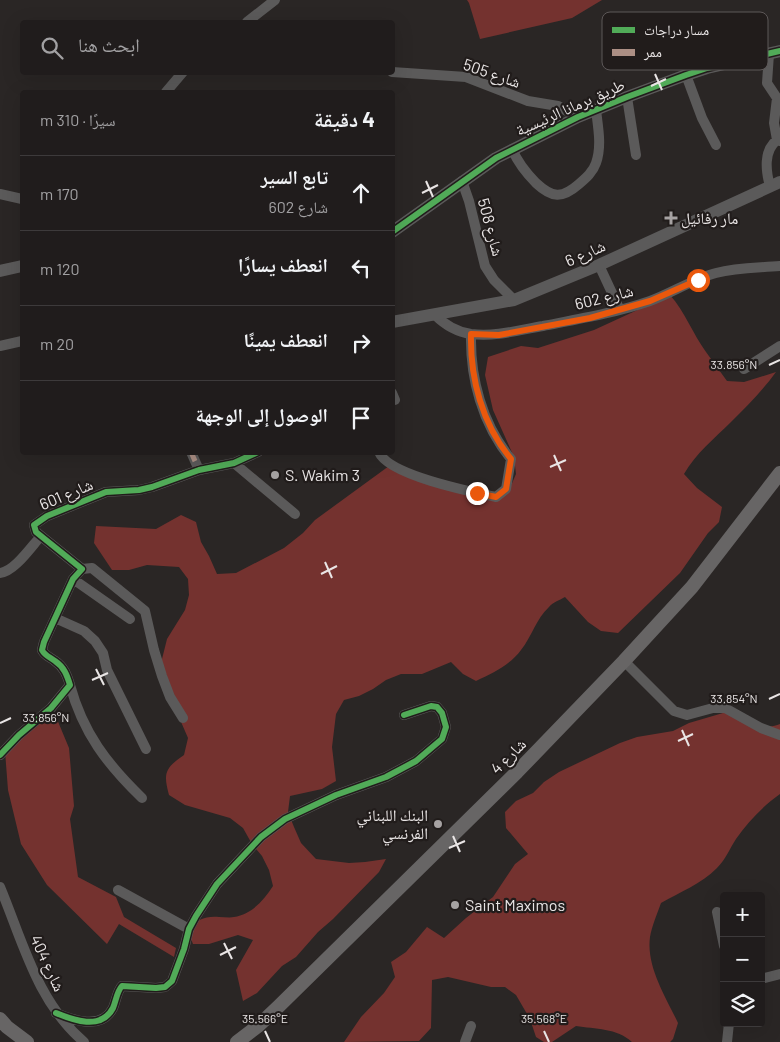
<!DOCTYPE html>
<html lang="ar">
<meta charset="utf-8">
<style>
:root{--surface:#201c1c;--page:#2d2929;--text:#f1f3f6;--muted:#a2a1a3;--line:#3d3a3b}
body{margin:0;font-family:Barlow,"Noto Naskh Arabic",sans-serif;background:var(--page);color:var(--text);direction:rtl}
.controls{position:absolute;right:15px;bottom:15px;display:grid;overflow:hidden;border-radius:5px;box-shadow:0 5px 20px #0002}
.controls button{width:45px;height:45px;display:grid;place-items:center;padding:0;border:0;border-bottom:1px solid var(--line);background:var(--surface);color:var(--text);font:25px sans-serif}
.stop{position:absolute;width:15px;height:15px;margin:-11px;border:4px solid #ea580c;border-radius:50%;background:#fff}
.stop.end{background:#ea580c;border-color:#fff;box-shadow:0 1px 5px #0008}
.list{margin:0;padding:0;list-style:none}
h2{display:flex;justify-content:space-between;align-items:center;height:65px;margin:0;padding:0 20px;font-size:21px}
h2 small{font-size:16px;font-weight:400;color:var(--muted)}
.list li{display:grid;grid-template-columns:32px 1fr auto;gap:15px;align-items:center;box-sizing:border-box;height:75px;padding:0 20px;border-top:1px solid var(--line)}
.list b{display:block;font-size:19px;white-space:nowrap}
.list p{margin:0;font-size:16px;white-space:nowrap;color:var(--muted)}
.list em{font-size:16px;font-style:normal;color:var(--muted)}
.icon{flex:none;width:28px;height:28px;fill:none;stroke:currentColor;stroke-width:2;stroke-linecap:round;stroke-linejoin:round}
.map{position:relative;flex:none;width:780px;height:1042px;overflow:hidden;direction:ltr}
.search{position:absolute;background:var(--surface);box-shadow:0 5px 20px #0002;left:20px;top:20px;width:375px;height:55px;display:flex;align-items:center;gap:12px;box-sizing:border-box;padding:0 18px;border-radius:5px;color:var(--muted);font-size:19px}
.panel{position:absolute;background:var(--surface);box-shadow:0 5px 20px #0002;left:20px;top:90px;width:375px;height:365px;border-radius:5px;direction:rtl}
.map>svg:first-child{display:block}
.green{fill:#74322f}
.lines{fill:none;stroke-linecap:round;stroke-linejoin:round}
.minor{stroke:#5b5a5a;stroke-width:10}
.tertiary{stroke:#5b5a5a;stroke-width:12}
.secondary{stroke:#676565;stroke-width:14}
.quiet{stroke:#ac8f84;stroke-width:5;stroke-dasharray:10 5;stroke-linecap:butt}
.cycleway-casing{stroke:#211c1b;stroke-width:9}
.cycleway{stroke:#51ab58;stroke-width:6}
.route{stroke:#ea580c;stroke-width:6}
.ticks{fill:none;stroke:#e9e5e5;stroke-width:2}
.poi-dot{fill:#a6a2a2;stroke:#211c1b;stroke-width:2}
.labels{text-anchor:middle;stroke-width:4.5;stroke-linejoin:round;paint-order:stroke}
.street-label{font-size:16px;fill:#e9e5e5;stroke:#211c1b}
.poi-label{font-size:16px;fill:#e9e5e5;stroke:#211c1b;text-anchor:start}
.key{fill:#211c1b;stroke:#5d5858;stroke-width:1}
.key-label{font-size:14px;fill:#e9e5e5}
.ticks-label{font-size:12px;text-anchor:middle;fill:#e9e5e5;stroke:#211c1b;stroke-width:4.5;stroke-linejoin:round;paint-order:stroke}
</style>
<div class="map">
<svg width="780" height="1042" viewBox="0 0 780 1042">
<rect width="100%" height="100%" fill="#2a2625"/>
<!-- green -->
<path class="green" d="M467,0h135l-30,18 -92,21 -11,-36z
M670,295c15,17 23,39 36,57 7,10 14,19 21,29l17,1 32,-10c-13,18 -29,34 -45,50 -17,17 -35,31 -47,52l13,14 25,19 -3,15 -11,11 -28,40 -62,60 -17,-2 -13,-9 -23,-25c-5,3 -12,5 -16,10 -13,12 -17,29 -28,43 -11,15 -28,23 -45,31l-13,-7 -12,-12 -29,12h-21l-15,6 -13,9 -14,7 -15,4 -8,14 -4,33 4,34 -14,8 -32,7 -2,16 6,15 7,16 15,16 33,4 16,-1 21,-3 -7,13 -46,47 -15,13 -22,25 -14,9 -25,27 -14,8 -7,-31 17,-30 -15,-5 -29,9h-16l-6,-15c11,-9 17,-13 32,-12 5,0 11,1 15,0 18,-3 30,-17 39,-31l-4,-16 -7,-14 -10,-12 -9,-16 -13,-10 -45,-13 -16,-10c-6,-22 -4,-27 15,-40l4,-17 -29,-67 8,-32 18,-29 4,-15 -1,-16 -9,-12 -32,-2 -18,5h-17l-18,-27 2,-17 60,3 25,-14 15,7 5,20 8,14 8,18 19,-1 48,-25 19,-15 12,-13 74,-54 92,30 29,-8 6,-14 -2,-17 -21,-47 -8,-35 3,-18 33,-11 17,2 56,-18z
M740,711c12,10 24,20 40,13v70c-17,12 -32,28 -44,45 -6,9 -10,20 -19,29 -16,16 -37,24 -56,35 -4,11 -9,23 -11,34 -4,30 16,60 28,86l-5,16 -3,3h-38c-15,-14 -37,-13 -56,-16l-24,16h-8l-8,-5 -6,-18 -14,-24 -11,-8h-14l-43,-10 -16,3 -1,48 -12,13 -75,1 17,-25 23,-24 11,-16 -4,-15 15,-10 21,-25 17,11 22,-20 27,-21 22,-33 13,-10 -22,-26 -1,-16 11,-11 17,-8 11,-11 15,-10 61,-29 17,-6 36,-6 16,-8 34,-10z
M54,712l15,36 5,58 -4,13 8,58 38,20 8,20 52,31 -2,9 -55,-33 -12,20 -60,-59 -26,-41 -13,-54 -3,-39z"/>
<g class="lines">
<!-- minor -->
<path class="minor" d="M247,22l28,-22
M769,54l-2,29 10,15 -3,25 3,17 3,1
M392,72l74,5 62,24 30,5 20,11
M686,75l16,43 14,27
M166,92l17,-20
M627,97l9,58
M512,149c6,14 13,23 24,34 16,15 26,16 43,1 7,-6 14,-12 17,-21 6,-17 2,-36 0,-53
M462,181l7,20 16,65 9,14 20,20
M770,187c-4,-16 -7,-36 7,-47
M0,194l22,5
M599,265l21,45
M435,315c10,10 22,17 36,19 25,3 48,-4 72,-8 36,-7 72,-13 107,-25 22,-8 43,-22 66,-28 22,-6 42,-5 64,-7
M0,346l22,-5
M744,369l36,-23
M392,393l3,7
M191,452l8,18
M379,452c9,23 93,40 117,45l10,-8 5,-30c-29,-35 -41,-81 -40,-125
M234,463l61,51
M82,569l10,-1 53,43 9,39 8,26 8,21 13,21
M0,573c14,-1 31,-26 41,-37
M73,579l57,40
M55,618l29,13 11,10 8,12 4,17 39,79
M624,661l50,50 13,4 26,-7h12l36,20 19,7
M70,685c13,48 37,79 72,113
M0,755l19,-20 32,-27 19,-23c-3,-10 -6,-18 -15,-24 -5,-4 -10,-5 -13,-11l2,-8 29,-63 9,-10 -46,-37 -2,-7 13,-9 59,-24 33,-2 13,-3 47,-17 35,-7 24,-11
M0,887c23,55 37,115 84,155
M118,890l71,39
M717,912l7,34
M761,979l19,-5
M56,1013c17,7 45,18 57,-5 3,-7 4,-17 9,-22l34,2 9,-1 7,-6 12,-32 5,-20 7,-13 21,-32 44,-47 24,-18 51,-24 50,-18 30,-16 26,-22 4,-12 -4,-14 -5,-6 -6,-1 -27,9
M465,1042l6,-16
M727,1042l2,-19"/>
<!-- tertiary -->
<path class="tertiary" d="M392,232l104,-74 82,-41 49,-20 59,-22 21,-7 73,-17
M0,271l22,-5
M392,322l122,-22 85,-35 181,-83"/>
<!-- secondary -->
<path class="secondary" d="M0,1019l7,8 20,15
M237,1042l21,-16 20,-19 239,-235 107,-111 68,-74 88,-114"/>
<!-- quiet -->
<path class="quiet" d="M191,452l8,18"/>
<defs>
<path id="cycleway" d="M392,232l104,-74 82,-41 49,-20 59,-22 21,-7 73,-17
M0,755l19,-20 32,-27 19,-23c-3,-10 -6,-18 -15,-24 -5,-4 -10,-5 -13,-11l2,-8 29,-63 9,-10 -46,-37 -2,-7 13,-9 59,-24 33,-2 13,-3 47,-17 35,-7 24,-11
M56,1013c17,7 45,18 57,-5 3,-7 4,-17 9,-22l34,2 9,-1 7,-6 12,-32 5,-20 7,-13 21,-32 44,-47 24,-18 51,-24 50,-18 30,-16 26,-22 4,-12 -4,-14 -5,-6 -6,-1 -27,9"/>
</defs>
<!-- cycleway casing -->
<use href="#cycleway" class="cycleway-casing"/>
<!-- cycleway -->
<use href="#cycleway" class="cycleway"/>
</g>
<g class="lines">
<!-- route -->
<path class="route" d="M477,493l19,4 10,-8 5,-30c-29,-35 -41,-81 -40,-125l28,1 91,-17 60,-17 48,-21"/>
</g>
<!-- ticks -->
<path class="ticks" d="M655,74l7,16M651,86l15,-7M426,181l7,16M422,193l16,-8M769,365l11,-5M554,455l7,16M550,467l16,-7M325,562l7,16M321,574l16,-8M96,669l8,16M92,680l16,-7M769,699l11,-5M0,723l11,-5M682,730l7,16M678,741l15,-7M453,836l7,16M449,848l16,-7M224,943l8,16M220,955l16,-8M265,1031l5,11M544,1031l5,11"/>
<!-- markers -->
<g class="poi-dot">
<path d="M668.5 210.5h5v5h5v5h-5v5h-5v-5h-5v-5h5z"/>
<circle cx="275" cy="475" r="5"/>
<circle cx="438" cy="824" r="5"/>
<circle cx="455" cy="905" r="5"/>
</g>
<g class="labels">
<!-- street labels -->
<g class="street-label">
<text transform="translate(492 73) rotate(19)" y="6">شارع 505</text>
<text transform="translate(570 107) rotate(-24)" y="6">طريق برمانا الرئيسية</text>
<text transform="translate(491 227) rotate(75)" y="6">شارع 508</text>
<text transform="translate(585 253) rotate(-24)" y="6">شارع 6</text>
<text transform="translate(604 297) rotate(-14)" y="6">شارع 602</text>
<text transform="translate(66 494) rotate(-23)" y="6">شارع 601</text>
<text transform="translate(508 756) rotate(-45)" y="6">شارع 4</text>
<text transform="translate(48 963) rotate(65)" y="6">شارع 404</text>
</g>
<!-- poi labels -->
<g class="poi-label">
<text x="681" y="224">مار رفائيل</text>
<text x="285" y="481">S. Wakim 3</text>
<text x="428" y="821" text-anchor="end">البنك اللبناني<tspan x="428" dy="18">الفرنسي</tspan></text>
<text x="465" y="911">Saint Maximos</text>
</g>
</g>
<!-- legend -->
<rect x="602" y="12" width="166" height="58" rx="8" class="key"/>
<rect x="612" y="27" width="23" height="6" fill="#51ab58"/>
<rect x="612" y="49" width="23" height="7" fill="#ac8f84"/>
<g class="key-label">
<text x="644" y="35">مسار دراجات</text>
<text x="644" y="57">ممر</text>
</g>
<g class="ticks-label">
<text x="734" y="369">33.856°N</text>
<text x="734" y="703">33.854°N</text>
<text x="46" y="722">33.856°N</text>
<text x="265" y="1023">35.566°E</text>
<text x="544" y="1023">35.568°E</text>
</g>
</svg>
<div class="controls">
<button>+</button>
<button>−</button>
<button><svg class="icon" aria-label="layers" viewBox="0 0 24 24"><path d="M12 4l9 5-9 5-9-5zM3 14l9 5 9-5"/></svg></button>
</div>
<div class="stop" style="left:698px;top:280px"></div>
<div class="stop end" style="left:477px;top:493px"></div>
<div class="search"><svg class="icon" aria-label="search" viewBox="0 0 24 24"><circle cx="10" cy="10" r="6"/><path d="M15 15l6 6"/></svg>ابحث هنا</div>
<section class="panel">
<h2>4 دقيقة<small>سيرًا · 310 m</small></h2>
<ul class="list">
<li><svg class="icon" aria-label="ahead" viewBox="0 0 24 24"><path d="M12 20V5M6 11l6-6 6 6"/></svg><div><b>تابع السير</b><p>شارع 602</p></div><em>170 m</em></li>
<li><svg class="icon" aria-label="left" viewBox="0 0 24 24"><path d="M17 20v-9H6M10 6l-5 5 5 5"/></svg><div><b>انعطف يسارًا</b></div><em>120 m</em></li>
<li><svg class="icon" aria-label="right" viewBox="0 0 24 24"><path d="M7 20v-9h11M14 6l5 5-5 5"/></svg><div><b>انعطف يمينًا</b></div><em>20 m</em></li>
<li><svg class="icon" aria-label="arrive" viewBox="0 0 24 24"><path d="M6 21V4h12l-3 4 3 4H6"/></svg><div><b>الوصول إلى الوجهة</b></div></li>
</ul>
</section>
</div>
